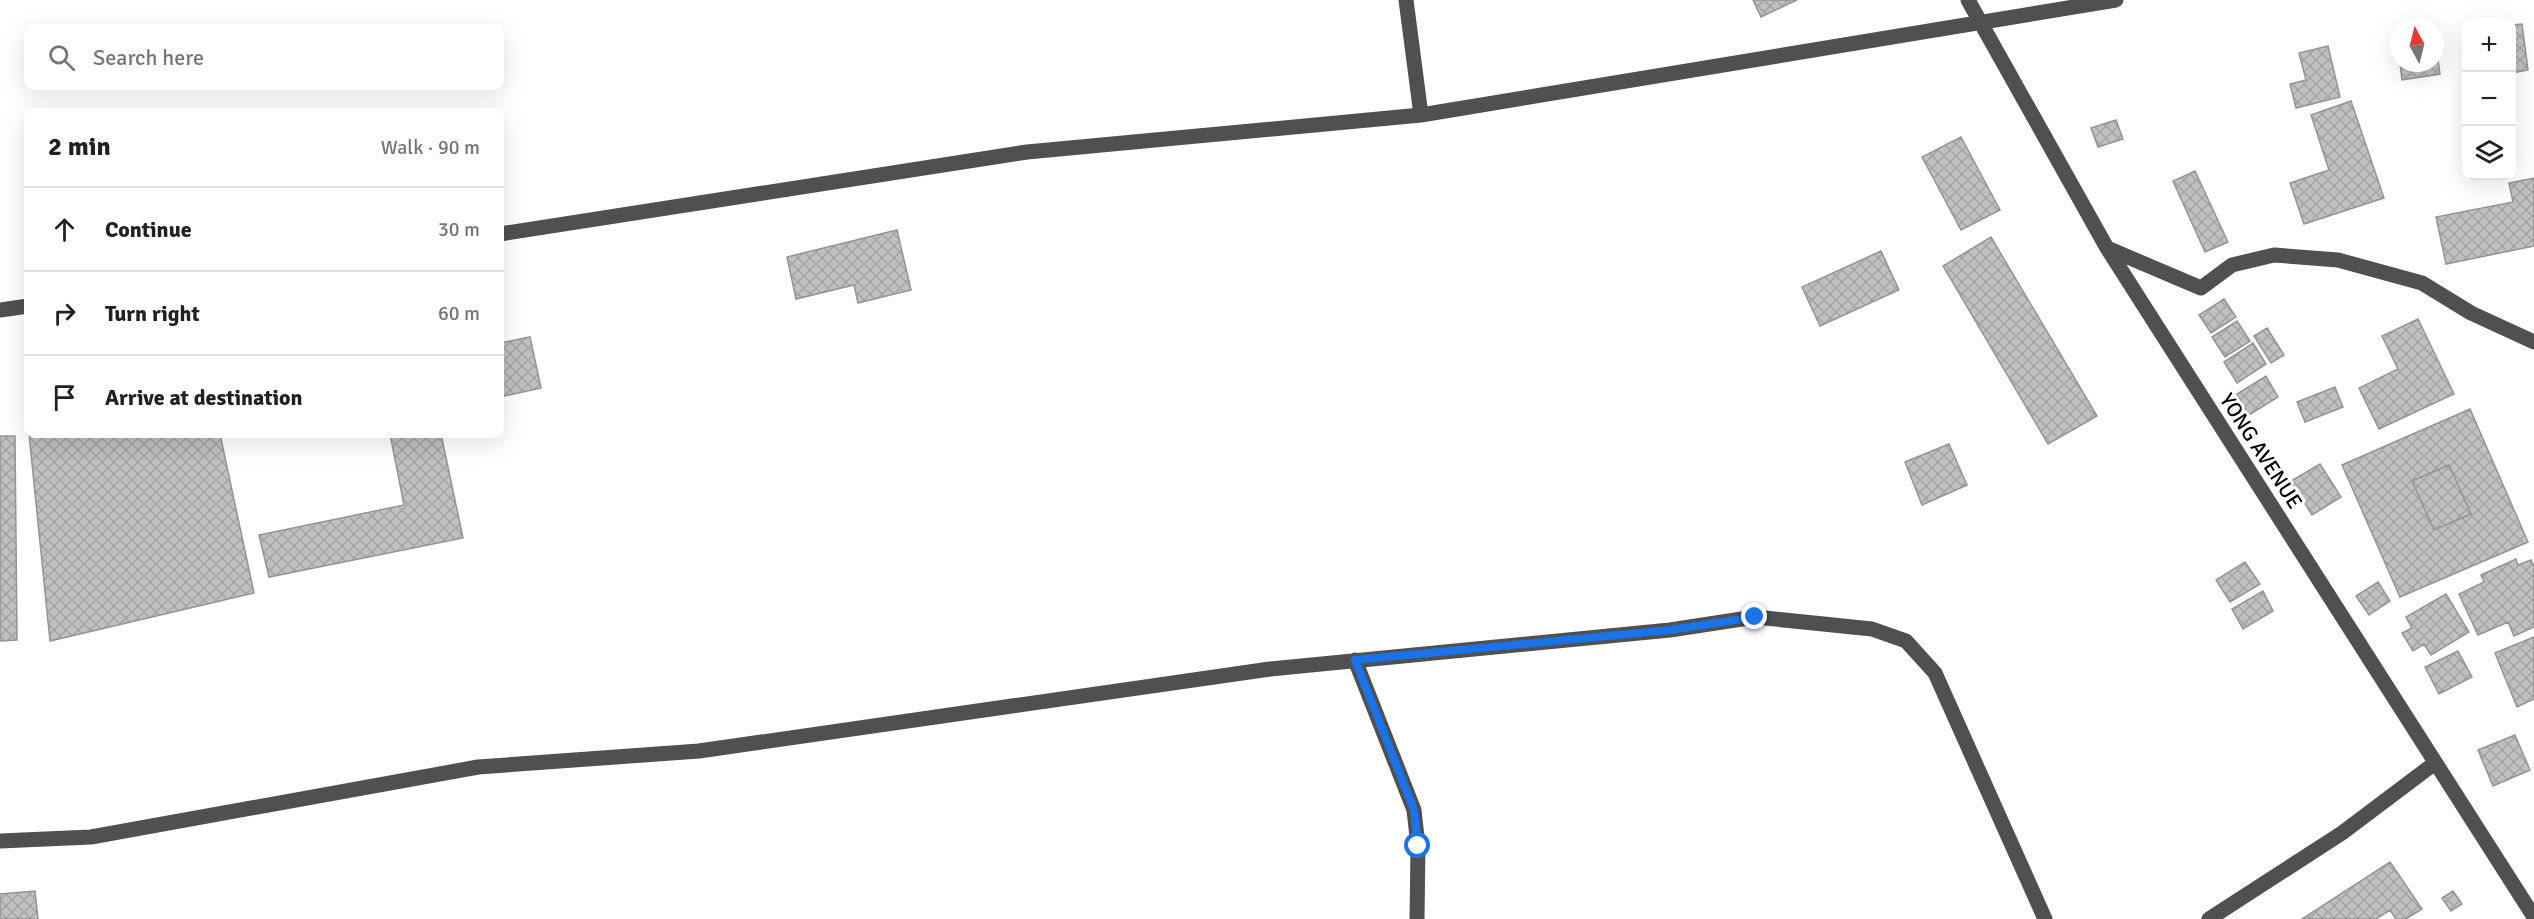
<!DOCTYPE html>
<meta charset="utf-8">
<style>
:root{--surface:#fff;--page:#f6f6f6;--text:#202124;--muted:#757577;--line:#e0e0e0}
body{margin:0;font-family:Signika,sans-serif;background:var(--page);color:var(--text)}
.controls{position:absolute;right:18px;top:18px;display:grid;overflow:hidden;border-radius:12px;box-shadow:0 6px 24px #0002}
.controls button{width:54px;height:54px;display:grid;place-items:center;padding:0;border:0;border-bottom:2px solid var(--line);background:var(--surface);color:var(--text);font:30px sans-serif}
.compass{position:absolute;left:2390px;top:18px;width:54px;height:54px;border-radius:50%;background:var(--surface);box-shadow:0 6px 24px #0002;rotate:353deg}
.stop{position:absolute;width:18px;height:18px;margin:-14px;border:4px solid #1a73e8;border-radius:50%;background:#fff}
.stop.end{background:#1a73e8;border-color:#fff;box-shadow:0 2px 6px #0008}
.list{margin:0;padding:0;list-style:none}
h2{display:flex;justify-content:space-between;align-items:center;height:78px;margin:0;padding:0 24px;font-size:26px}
h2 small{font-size:20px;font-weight:400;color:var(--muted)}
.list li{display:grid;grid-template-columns:39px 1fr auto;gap:18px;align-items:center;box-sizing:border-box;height:84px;padding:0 24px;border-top:2px solid var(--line)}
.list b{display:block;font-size:22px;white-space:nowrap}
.list em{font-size:20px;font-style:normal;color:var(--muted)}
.icon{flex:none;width:33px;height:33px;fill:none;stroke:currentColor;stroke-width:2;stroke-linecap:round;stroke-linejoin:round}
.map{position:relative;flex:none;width:2534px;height:919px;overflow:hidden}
.search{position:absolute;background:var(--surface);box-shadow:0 6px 24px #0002;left:24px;top:24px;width:480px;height:66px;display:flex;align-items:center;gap:15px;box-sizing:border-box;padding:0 21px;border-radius:12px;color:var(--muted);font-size:22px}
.panel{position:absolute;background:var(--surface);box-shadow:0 6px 24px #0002;left:24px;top:108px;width:480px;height:330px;border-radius:12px}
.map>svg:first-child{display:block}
.building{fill:url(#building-cross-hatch);stroke:#949494;stroke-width:1.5;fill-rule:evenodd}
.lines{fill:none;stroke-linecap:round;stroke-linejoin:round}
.minor{stroke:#505050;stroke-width:15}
.route{stroke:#1a73e8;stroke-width:8}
.labels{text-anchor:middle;stroke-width:6;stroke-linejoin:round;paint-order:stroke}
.street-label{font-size:21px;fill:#000;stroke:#fff}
</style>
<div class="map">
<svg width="2534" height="919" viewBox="0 0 2534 919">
<defs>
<pattern id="building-cross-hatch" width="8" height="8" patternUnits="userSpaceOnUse" patternTransform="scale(1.5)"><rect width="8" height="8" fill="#c0c0c0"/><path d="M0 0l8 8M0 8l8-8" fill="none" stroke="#a3a3a3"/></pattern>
</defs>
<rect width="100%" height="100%" fill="#fff"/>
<!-- building -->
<path class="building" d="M1753,0h44l-36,17z
M2522,24l6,46 -16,3v-48z
M2435,40l5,34 -38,6 -2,-17h35z
M2328,46l12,51 -44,11 -6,-24 16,-4 -7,-27z
M2351,101l33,97 -80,26 -14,-41 39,-13 -18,-55z
M2116,120l7,19 -25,8 -7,-19z
M1961,137l39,73 -39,20 -39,-73z
M2195,171l33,71 -23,10 -32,-71z
M2534,178v68l-88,18 -10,-47 77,-15 -4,-19z
M897,230l14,60 -53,13 -4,-18 -58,14 -9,-42z
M1991,237l106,179 -49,28 -105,-178z
M1881,251l18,39 -79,36 -18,-39z
M2224,299l12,18 -25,16 -12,-18z
M2418,319l36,75 -75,35 -20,-41 39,-19 -16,-33z
M2237,321l13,20 -25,16 -13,-20z
M2267,328l17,27 -13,8 -17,-27z
M530,337l11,51 -41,9v-54z
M2253,343l13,21 -29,19 -13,-21z
M2266,376l12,21 -29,18 -12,-21z
M2335,387l8,20 -38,15 -8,-20z
M2470,409l58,133 -128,55 -58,-132zM2449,465l22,49 -37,16 -22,-49z
M29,434h191l34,159 -204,48z
M390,434h51l22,104 -194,39 -10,-42 145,-30z
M0,436h15l2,204 -17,1z
M1949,444l18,41 -45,20 -17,-43z
M2320,464l21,33 -29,18 -21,-34z
M2449,465l22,49 -37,16 -22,-49z
M2516,559l2,6 13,-5 3,6v61l-20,9 -6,-14 -30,13 -19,-41 25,-12 -3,-7z
M2245,562l15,22 -30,18 -14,-22z
M2378,582l12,19 -21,14 -13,-19z
M2263,591l10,20 -30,18 -11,-20z
M2446,594l23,38 -38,23 -7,-11 -11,7 -11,-18 10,-5 -6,-11z
M2534,637v62l-17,8 -22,-54z
M2458,651l14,26 -33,17 -14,-27z
M2515,735l15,35 -37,16 -15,-36z
M2390,862l32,47 -16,10h-10l-6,-9 -14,9h-74z
M35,891l3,28h-38v-25z
M2453,891l9,13 -11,7 -9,-13z"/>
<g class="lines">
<!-- minor -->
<path class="minor" d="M1406,0l15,115
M1968,0l139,248 427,669
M500,234l527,-82 394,-37 695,-115
M2107,248l94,40 31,-23 42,-10 64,5 84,23 49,30 63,29
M0,310l28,-4
M1355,660l59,150 4,36 -1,73
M0,841l91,-4 387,-70 221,-16 571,-82 400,-39 85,-13 117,12 34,12 29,32 110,246
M2209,919l133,-86 93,-70"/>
</g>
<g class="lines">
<!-- route -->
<path class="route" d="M1418,846l-4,-36 -59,-150 315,-30 85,-13"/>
</g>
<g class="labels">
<!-- street labels -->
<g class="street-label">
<text transform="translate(2261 451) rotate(57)" y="7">YONG AVENUE</text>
</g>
</g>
</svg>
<div class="controls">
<button>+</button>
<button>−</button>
<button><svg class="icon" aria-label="layers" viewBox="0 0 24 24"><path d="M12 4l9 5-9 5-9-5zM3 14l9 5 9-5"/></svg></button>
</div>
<svg class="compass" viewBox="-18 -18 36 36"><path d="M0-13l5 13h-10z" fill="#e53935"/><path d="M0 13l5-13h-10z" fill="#757577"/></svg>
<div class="stop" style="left:1418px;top:846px"></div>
<div class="stop end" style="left:1755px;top:617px"></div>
<div class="search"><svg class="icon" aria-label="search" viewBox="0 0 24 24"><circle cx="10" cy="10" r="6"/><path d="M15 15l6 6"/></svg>Search here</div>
<section class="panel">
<h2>2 min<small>Walk · 90 m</small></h2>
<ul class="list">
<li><svg class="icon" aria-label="ahead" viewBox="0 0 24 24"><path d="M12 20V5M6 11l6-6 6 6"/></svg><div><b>Continue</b></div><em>30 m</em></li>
<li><svg class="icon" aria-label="right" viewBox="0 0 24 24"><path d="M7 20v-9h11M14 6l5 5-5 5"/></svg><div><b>Turn right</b></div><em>60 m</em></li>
<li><svg class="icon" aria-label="arrive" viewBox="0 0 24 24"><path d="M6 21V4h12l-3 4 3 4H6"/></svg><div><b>Arrive at destination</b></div></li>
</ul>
</section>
</div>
